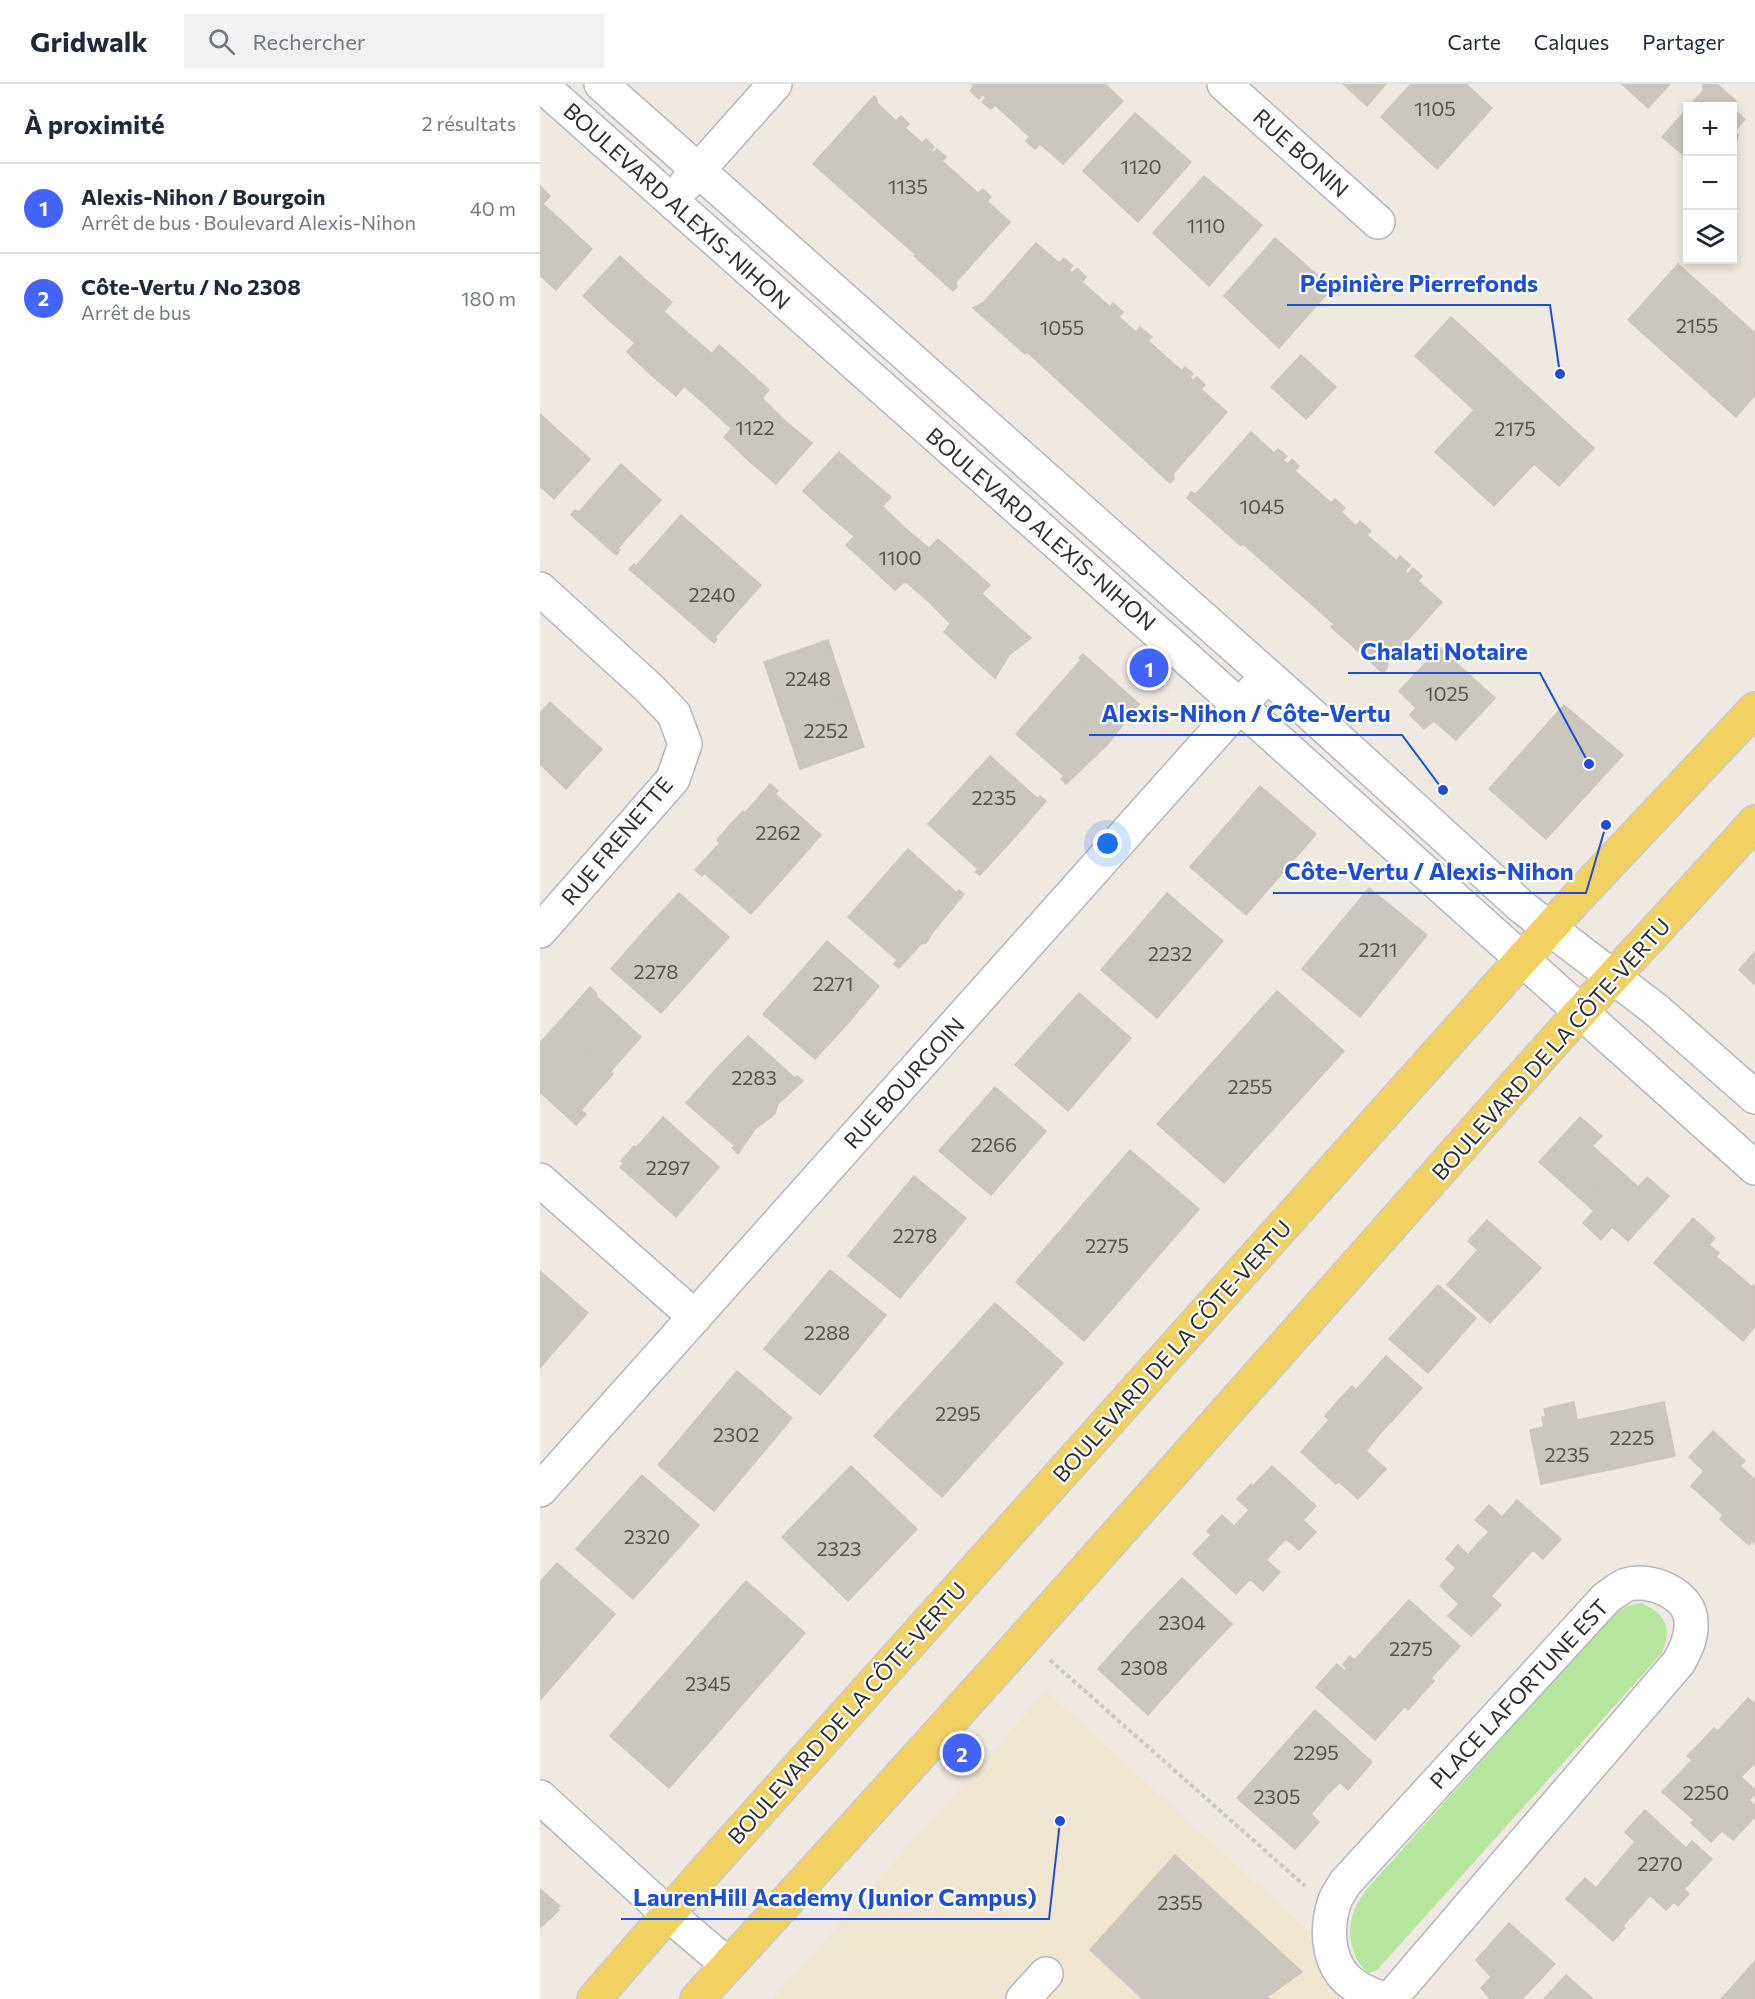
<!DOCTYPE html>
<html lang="fr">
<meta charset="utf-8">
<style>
:root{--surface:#fff;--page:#f2f2f3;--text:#1f2937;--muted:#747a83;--line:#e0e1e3;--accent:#4264fb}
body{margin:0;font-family:Commissioner,sans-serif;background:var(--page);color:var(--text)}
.controls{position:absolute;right:18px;top:18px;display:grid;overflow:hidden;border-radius:0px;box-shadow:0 3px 9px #0003}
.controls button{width:54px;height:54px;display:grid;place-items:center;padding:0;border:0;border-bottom:2px solid var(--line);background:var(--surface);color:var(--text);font:30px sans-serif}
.you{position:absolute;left:568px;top:760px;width:21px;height:21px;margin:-15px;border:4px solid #fff;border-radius:50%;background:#1a73e8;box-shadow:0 0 0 9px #1a73e833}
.badge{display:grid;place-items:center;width:39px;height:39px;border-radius:50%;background:var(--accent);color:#fff;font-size:20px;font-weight:700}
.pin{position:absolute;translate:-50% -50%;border:3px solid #fff;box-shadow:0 2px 6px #0006}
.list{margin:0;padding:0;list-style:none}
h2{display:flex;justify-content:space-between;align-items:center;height:78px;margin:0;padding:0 24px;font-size:26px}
h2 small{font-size:20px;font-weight:400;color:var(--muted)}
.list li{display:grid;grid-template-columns:39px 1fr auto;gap:18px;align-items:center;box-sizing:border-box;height:90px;padding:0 24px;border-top:2px solid var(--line)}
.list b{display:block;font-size:22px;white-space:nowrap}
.list p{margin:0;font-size:20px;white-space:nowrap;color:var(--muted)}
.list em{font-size:20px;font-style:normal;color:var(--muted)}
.icon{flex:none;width:33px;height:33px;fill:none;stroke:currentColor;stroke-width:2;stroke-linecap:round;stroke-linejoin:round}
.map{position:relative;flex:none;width:1215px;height:1915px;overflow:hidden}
header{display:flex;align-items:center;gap:36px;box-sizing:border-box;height:84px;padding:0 30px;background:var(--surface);border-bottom:2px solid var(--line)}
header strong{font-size:28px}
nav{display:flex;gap:33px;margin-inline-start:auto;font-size:21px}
.search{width:420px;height:54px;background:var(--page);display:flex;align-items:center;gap:15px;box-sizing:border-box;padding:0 21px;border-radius:0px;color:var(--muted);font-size:22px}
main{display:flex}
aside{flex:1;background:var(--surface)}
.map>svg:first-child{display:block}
.education{fill:#f0e6d1}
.green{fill:#b6e59e}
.building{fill:#cbc7bf;stroke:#cbc5ba;stroke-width:1.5}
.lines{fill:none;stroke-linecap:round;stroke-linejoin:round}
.minor-casing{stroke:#b4b7c1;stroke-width:36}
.major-casing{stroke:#c9c9c9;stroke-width:36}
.path{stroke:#c9c9c9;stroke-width:4;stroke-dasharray:4.5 3;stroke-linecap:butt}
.minor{stroke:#fff;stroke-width:33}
.major{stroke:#f2d163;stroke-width:33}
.labels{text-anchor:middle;stroke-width:4.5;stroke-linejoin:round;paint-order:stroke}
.number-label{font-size:20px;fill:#555452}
.street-label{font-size:22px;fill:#2e2e2e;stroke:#fff}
.leader{fill:none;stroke:#1d4ed8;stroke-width:2}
.callout-dot{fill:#1d4ed8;stroke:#fff;stroke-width:2}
.callout-label{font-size:24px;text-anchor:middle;font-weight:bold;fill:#1d4ed8;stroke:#fff;stroke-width:4.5;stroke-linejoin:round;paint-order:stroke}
</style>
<header>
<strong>Gridwalk</strong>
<div class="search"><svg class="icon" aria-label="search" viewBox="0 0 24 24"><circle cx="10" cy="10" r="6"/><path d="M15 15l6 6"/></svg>Rechercher</div>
<nav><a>Carte</a><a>Calques</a><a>Partager</a></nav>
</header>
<main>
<aside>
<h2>À proximité<small>2 résultats</small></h2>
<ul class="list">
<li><span class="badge">1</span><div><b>Alexis-Nihon / Bourgoin</b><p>Arrêt de bus · Boulevard Alexis-Nihon</p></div><em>40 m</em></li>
<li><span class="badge">2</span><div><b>Côte-Vertu / No 2308</b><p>Arrêt de bus</p></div><em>180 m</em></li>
</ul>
</aside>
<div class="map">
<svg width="1215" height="1915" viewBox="0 0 1215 1915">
<rect width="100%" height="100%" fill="#efe9e1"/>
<!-- education -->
<path class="education" d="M506,1607l284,260 52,48h-609z"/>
<!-- green -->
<path class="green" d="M1101,1519c25,11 31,24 21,50l-285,317 -8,3c-20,-15 -24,-46 -12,-69 2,-5 7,-10 10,-15l249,-278 10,-5z"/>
<!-- building -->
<path class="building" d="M432,0h133l18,17 -60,63 -23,-20 -5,5 -9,-8 4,-4 -35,-32 -4,4 -9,-7 4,-4 -3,-4 -4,5 -9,-8 4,-5z
M803,0h43l-19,22z
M871,0h55l26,24 -55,61 -56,-52z
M1082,0h48l-22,24z
M1163,0h14l20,18 -5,5 -43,-1 14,-15z
M334,12l3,3v4l19,18 5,-5 8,8 -4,4 17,15 4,-4 8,8 -3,4 3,2 3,-4 9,8 -4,4 36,32 5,-4 8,8 -4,4 23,21 -54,60 1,5 -4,4 -39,-35 2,-1 -103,-91z
M1148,24v51l-26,-22z
M1192,24l13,11 -11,13 4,3 -6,29z
M595,29l56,49 -53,60 -55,-51z
M664,92l58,49 -53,61 -56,-53z
M0,102l10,10 -10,11z
M3,120l22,20 -25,29v-46z
M25,140l27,25 -36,41 -16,-15v-22z
M735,154l57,50 -53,60 -55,-52z
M496,159l23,20 5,-5 9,8 -4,4 3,3 5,-5 9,9 -4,5 28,25 3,-4 10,9 -4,5 17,15 4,-5 12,10 -4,4 34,30 3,-4 8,7 -3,3 3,4 4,-4 8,8 -4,4 26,23 -54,62 1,5 -4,4 -143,-131 -2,2 -52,-46 10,-5z
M80,172l27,25 -36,41 -28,-26z
M1138,180l77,69v62l-19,22 -108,-97z
M107,197l25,21 -37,41 -24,-21z
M123,227l24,21 -36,43 -24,-23z
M911,233l143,131 -35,38 -25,-22 -40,42 -59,-54 39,-42 -59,-54z
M147,248l24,21 -35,43 -25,-21z
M179,261l25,22 -36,40 -23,-20z
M761,271l35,32 -30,32 -35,-32z
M204,283l25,23 -22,25 -2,-2 -3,4 -10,12 -24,-22z
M222,314l22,22 -36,40 -24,-23 18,-20 3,-4 2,2z
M0,330l23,21 -23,25z
M244,336l28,23 -36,41 -28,-24z
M711,348l23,21 4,-4 9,7 -4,4 5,4 4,-5 7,7 -4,5 36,32 4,-4 10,9 -4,4 15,14 4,-5 11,10 -4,4 30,26 3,-5 10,9 -5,6 3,3 5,-6 9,8 -4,5 24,21 -54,60 -1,6 -4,5 -52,-46 3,-3 -91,-80 -2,2 -54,-48 4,-6 5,2z
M23,351l27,24 -36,40 -14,-13v-26z
M299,368l27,24 -36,40 -27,-25z
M81,380l40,36 -43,48 2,2 -4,5 -45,-40 4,-5 4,2z
M326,392l25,21 -28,29 -8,11 -25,-21z
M343,423l22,21 -35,39 -24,-22z
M141,431l40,35 -49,56 -43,-37 5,-5 2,2z
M365,444l25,21 -11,10 -14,22 -10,9 -25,-23z
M398,455l26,23 -36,39 -23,-20 14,-22z
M181,466l40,35 -46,52 2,2 -3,4 -42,-37z
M424,478l26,23 -24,24 -2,-2 -4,4 -9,13 -23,-23z
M442,510l22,20 -36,40 -24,-22 16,-21z
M464,530l27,24 -22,17 -14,23 -27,-24z
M288,556l18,54 -64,21 -18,-53z
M900,564l55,50 -39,42 -22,-19 -10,8 -14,-14 6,-7 -17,-17z
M543,570l56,50 -31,40 -58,-49 31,-35 -2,-2z
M306,610l18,53 -64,22 -18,-54z
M510,611l58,49 -42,40 -5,-5 3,-3 -48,-42z
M10,618l25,23 -35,39v-51z
M1024,621l59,50 -77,84 -57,-50z
M35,641l27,24 -36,40 -26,-25z
M450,672l48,43 2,-3 6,5 -33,38 -54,-49z
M230,700l8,7 -3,3 46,41 -35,40 -56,-50 13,-14 2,2z
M720,702l56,48 -70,81 -56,-48z
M419,706l54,49 -33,36 -5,-3 3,-3 -50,-45z
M190,741l56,50 -35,39 -47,-41 -2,3 -7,-6 25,-27 -3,-3z
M368,765l49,44 2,-3 5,4 -31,38 -55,-49z
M338,799l55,49 -7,11 -5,1 -22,24 -5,-4 3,-4 -49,-43z
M829,804l58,47 -67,82 -58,-48z
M139,809l50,44 -34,38 -50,-45z
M627,809l56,48 -66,77 -56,-48z
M105,846l50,45 -34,38 -50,-44z
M287,857l52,45 -31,37 -53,-45z
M1215,868v33l-16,-15z
M255,894l53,45 -33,36 -52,-45z
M50,903l6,6 1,4 44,40 -31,35 -53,-48z
M737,907l67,60 -120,132 -67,-59z
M539,909l52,45 -63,73 -53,-46z
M17,940l56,50 -32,36 5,4 -10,11 -36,-33v-49z
M208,952l47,42 2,-2 6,5 -25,23 -3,9 -4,4 -55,-48z
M176,985l55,48 -16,12 -17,25 -6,-6 3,-2 -49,-43z
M455,1003l51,44 -55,64 -52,-44z
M123,1033l56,50 -43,50 -56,-50 4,-4 -3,-2 13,-15 3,1z
M1040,1033l22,19 -10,10 23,20 -31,36 -45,-40z
M590,1066l69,59 -115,132 -68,-59z
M1075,1082l23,21 9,-10 22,19 -41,45 -16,-14 -11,13 -18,-17 11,-12 -10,-9z
M374,1092l52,42 -66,80 -52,-42z
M1153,1134l22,20 -6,7 10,8 -3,4 13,10 -31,35 -44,-39z
M947,1136l54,48 -51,55 -43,-38 31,-35 -10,-9z
M1189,1183l23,20 3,-3v42l-12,15 -45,-39z
M290,1186l56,45 -66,80 -56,-46z
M0,1187l48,42 -38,43 -10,-9z
M898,1201l38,33 -48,55 -39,-34z
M455,1219l68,60 -121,134 -68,-61z
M0,1263l10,9 -10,12z
M846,1272l36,32 -44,48 -40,-35 14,-15 4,4z
M197,1287l55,47 -78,93 -56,-46z
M798,1317l40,35 -12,15 20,18 -28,30 -19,-17 -3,2 -35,-32 28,-32 -4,-4z
M1034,1318l3,18 20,-4 12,54 -68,14 -11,-54 14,-3 -2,-10h4l-2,-8z
M1124,1318l11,54 -66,14 -12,-54z
M1173,1347l32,30 -5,5 15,14v29l-21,23 -14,-13 3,-4 -32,-29 13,-15 -15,-14z
M311,1382l66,63 -69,72 -66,-64z
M732,1382l44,40 -13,14 13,12 -17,18 -13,-11 -10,10 -35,-30 8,-9 -12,-11 14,-15 2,2z
M102,1391l57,50 -66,74 -57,-50z
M977,1416l44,39 -18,20 -10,-9 -21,23 -34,-30 11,-11 -14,-12 14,-15 13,12z
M1215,1425v35l-3,-3 -3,4 -15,-13z
M682,1431l12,11 7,-7 35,30 -10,11 14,12 -17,19 -13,-12 -14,15 -43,-40 18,-19 -4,-4z
M938,1459l34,30 -21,23 10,9 -30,31 -23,-20 11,-12 -19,-18 16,-18 -10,-9 12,-14 10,10z
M17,1479l58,51 -74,85 -1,-117z
M642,1494l50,46 -43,45 -51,-45z
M206,1497l59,52 -136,155 -59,-52z
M869,1516l51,46 -29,32 3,3 -13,14 -54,-49z
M598,1540l51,45 -41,46 -50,-46z
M827,1562l54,49 -13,15 -3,-4 -30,34 -59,-53 21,-23 8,7 2,-2 -4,-5 7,-8 5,4z
M1208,1614l7,6v59l-14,14 -39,-36 12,-13 4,3z
M775,1626l57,52 -24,28 -8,-8 -13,13 -51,-41z
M1162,1657l53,49v4l-6,6 6,6v11l-22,23 -11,-9 -11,11 -20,-19 3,-3 -32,-28 30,-32 -5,-4z
M736,1670l51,41 -16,19 8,8 -24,27 -58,-51z
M1105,1726l41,38 6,-7 20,18 -28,30 5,5 -11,12 -4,-4 -8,8 -50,-46 19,-22 -10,-10z
M635,1771l127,117 -35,25 3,2h-127l-53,-49z
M1076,1780l35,30 -28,32 2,2 -12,13 -47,-42 19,-21 11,10z
M0,1805l20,17 -3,3 2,1 -19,18z
M969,1839l46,41 -33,35h-32l-9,-11 10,-11 -15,-17z
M1215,1877v30l-15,-13z
M1026,1891l27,24h-49z
M1200,1894l15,13v8h-34z"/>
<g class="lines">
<defs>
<path id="minor" d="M0,0l653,580 562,504
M61,0l703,624 218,199 133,102 100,88
M684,0l154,138
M145,101l90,-101
M0,505l109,99 25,26 11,30 -12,35 -133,152
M0,1096l155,137
M0,1406l714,-800
M0,1713l128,117 60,51
M483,1915l23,-25
M842,1915c-8,-4 -18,-7 -25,-12 -29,-17 -32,-54 -23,-84 2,-7 8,-14 11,-20l261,-285c6,-4 13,-10 20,-13 23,-8 65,9 65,37 1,15 -5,27 -12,40l-289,337"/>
<path id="major" d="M54,1915l108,-124 873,-975 180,-191
M157,1915c284,-308 561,-623 838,-936 72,-82 148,-160 220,-241"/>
</defs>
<!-- minor casing -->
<use href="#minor" class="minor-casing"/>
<!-- major casing -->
<use href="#major" class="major-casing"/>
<!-- path -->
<path class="path" d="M510,1576l255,226"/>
<!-- minor -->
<use href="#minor" class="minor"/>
<!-- major -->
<use href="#major" class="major"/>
</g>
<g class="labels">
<!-- number labels -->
<g class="number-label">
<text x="895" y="32">1105</text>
<text x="601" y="90">1120</text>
<text x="368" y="110">1135</text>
<text x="666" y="149">1110</text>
<text x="1157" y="249">2155</text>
<text x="522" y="251">1055</text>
<text x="215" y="351">1122</text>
<text x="975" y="352">2175</text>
<text x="722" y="430">1045</text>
<text x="360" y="481">1100</text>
<text x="172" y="518">2240</text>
<text x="268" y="602">2248</text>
<text x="907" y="617">1025</text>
<text x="286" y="654">2252</text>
<text x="454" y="721">2235</text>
<text x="238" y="756">2262</text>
<text x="838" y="873">2211</text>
<text x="630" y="877">2232</text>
<text x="116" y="895">2278</text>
<text x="293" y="907">2271</text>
<text x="214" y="1001">2283</text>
<text x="710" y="1010">2255</text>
<text x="454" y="1068">2266</text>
<text x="128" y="1091">2297</text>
<text x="375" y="1159">2278</text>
<text x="567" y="1169">2275</text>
<text x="287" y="1256">2288</text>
<text x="418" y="1337">2295</text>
<text x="196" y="1358">2302</text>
<text x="1092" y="1361">2225</text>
<text x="1027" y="1378">2235</text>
<text x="107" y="1460">2320</text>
<text x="299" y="1472">2323</text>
<text x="642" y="1546">2304</text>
<text x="871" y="1572">2275</text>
<text x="604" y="1591">2308</text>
<text x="168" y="1607">2345</text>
<text x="776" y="1676">2295</text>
<text x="1166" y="1716">2250</text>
<text x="737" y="1720">2305</text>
<text x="1120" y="1787">2270</text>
<text x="640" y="1826">2355</text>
</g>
<!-- street labels -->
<g class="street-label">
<text transform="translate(761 69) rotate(42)" y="8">RUE BONIN</text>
<text transform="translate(137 122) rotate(42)" y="8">BOULEVARD ALEXIS-NIHON</text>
<text transform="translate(501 445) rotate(41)" y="8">BOULEVARD ALEXIS-NIHON</text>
<text transform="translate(77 757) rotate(-50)" y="8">RUE FRENETTE</text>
<text transform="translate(1011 965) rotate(-48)" y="8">BOULEVARD DE LA CÔTE-VERTU</text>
<text transform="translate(364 999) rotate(-48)" y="8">RUE BOURGOIN</text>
<text transform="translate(632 1267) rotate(-48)" y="8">BOULEVARD DE LA CÔTE-VERTU</text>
<text transform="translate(979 1610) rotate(-47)" y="8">PLACE LAFORTUNE EST</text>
<text transform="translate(307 1629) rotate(-48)" y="8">BOULEVARD DE LA CÔTE-VERTU</text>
</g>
</g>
<!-- callouts -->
<path class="leader" d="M1020 290L1010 221H747M1049 680L1000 589H808M903 706L862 651H549M1066 741L1046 809H733M520 1737L509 1835H81"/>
<g class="callout-dot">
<circle cx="1020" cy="290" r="6"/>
<circle cx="1049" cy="680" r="6"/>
<circle cx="903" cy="706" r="6"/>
<circle cx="1066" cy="741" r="6"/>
<circle cx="520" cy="1737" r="6"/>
</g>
<g class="callout-label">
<text x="879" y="208">Pépinière Pierrefonds</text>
<text x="904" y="576">Chalati Notaire</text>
<text x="706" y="638">Alexis-Nihon / Côte-Vertu</text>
<text x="889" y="796">Côte-Vertu / Alexis-Nihon</text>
<text x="295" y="1822">LaurenHill Academy (Junior Campus)</text>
</g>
</svg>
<div class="controls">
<button>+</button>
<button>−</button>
<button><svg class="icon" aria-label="layers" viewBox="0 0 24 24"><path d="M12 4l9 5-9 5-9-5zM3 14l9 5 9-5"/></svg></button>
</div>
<div class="you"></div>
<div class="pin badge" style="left:609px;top:584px">1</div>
<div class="pin badge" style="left:422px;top:1669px">2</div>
</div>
</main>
